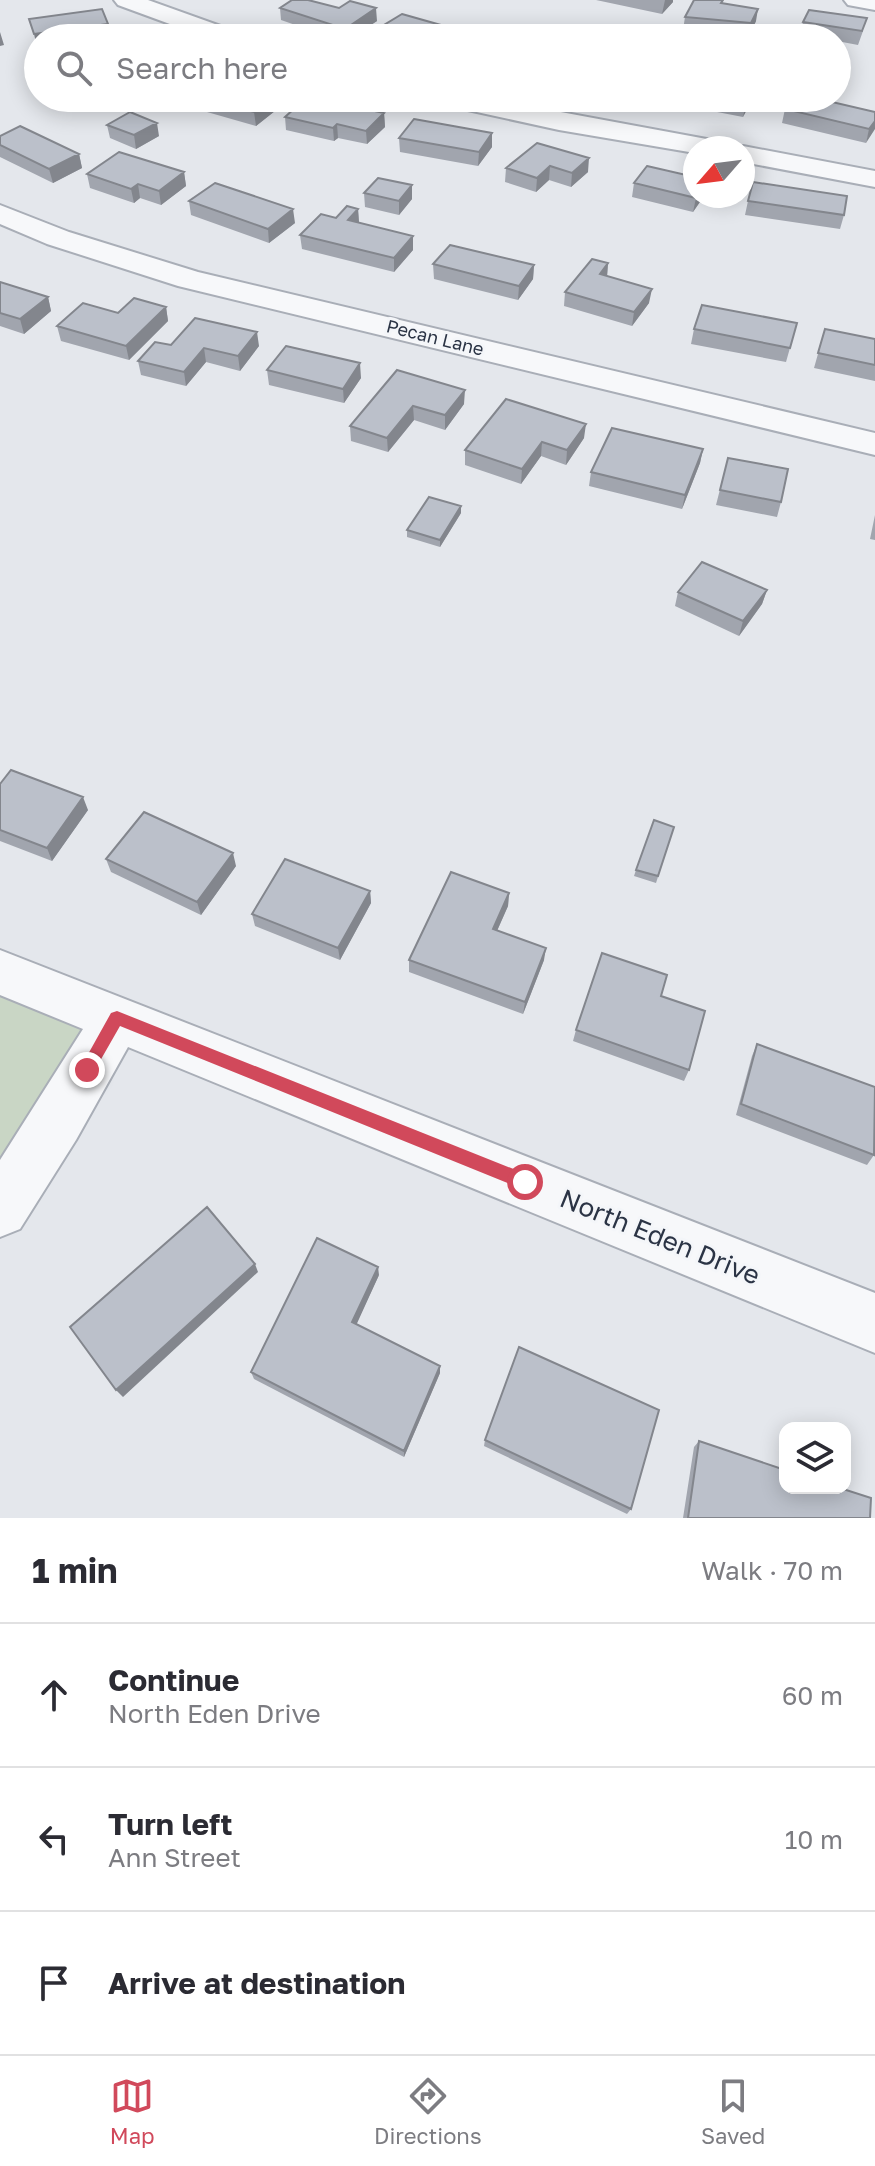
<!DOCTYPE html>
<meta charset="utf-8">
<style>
:root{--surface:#fff;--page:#f2f2f3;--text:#2b2b33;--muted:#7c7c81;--line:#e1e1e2;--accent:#d1495b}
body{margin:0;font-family:"Golos Text",sans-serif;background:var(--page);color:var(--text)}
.controls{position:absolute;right:24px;bottom:24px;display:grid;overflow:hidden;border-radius:16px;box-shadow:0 4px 20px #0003}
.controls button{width:72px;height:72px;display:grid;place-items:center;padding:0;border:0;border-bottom:2px solid var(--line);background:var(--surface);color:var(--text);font:40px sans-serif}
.compass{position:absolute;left:683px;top:136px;width:72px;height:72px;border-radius:50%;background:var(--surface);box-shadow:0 4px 20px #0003;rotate:242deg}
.stop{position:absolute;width:24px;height:24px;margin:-18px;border:6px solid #d1495b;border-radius:50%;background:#fff}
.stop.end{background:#d1495b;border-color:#fff;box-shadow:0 2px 8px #0008}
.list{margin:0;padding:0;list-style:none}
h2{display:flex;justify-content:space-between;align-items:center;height:104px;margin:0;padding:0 32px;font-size:34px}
h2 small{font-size:26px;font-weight:400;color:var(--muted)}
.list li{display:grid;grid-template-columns:52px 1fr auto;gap:24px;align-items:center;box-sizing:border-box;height:144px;padding:0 32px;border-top:2px solid var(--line)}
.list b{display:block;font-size:30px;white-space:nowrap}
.list p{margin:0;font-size:26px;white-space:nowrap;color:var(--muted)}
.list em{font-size:26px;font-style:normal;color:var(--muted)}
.icon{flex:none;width:44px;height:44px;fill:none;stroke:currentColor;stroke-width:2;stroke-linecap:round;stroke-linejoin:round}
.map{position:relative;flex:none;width:875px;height:1518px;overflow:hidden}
.search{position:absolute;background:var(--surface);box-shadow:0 4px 20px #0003;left:24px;right:24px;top:24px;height:88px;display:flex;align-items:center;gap:20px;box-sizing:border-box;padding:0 28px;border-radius:44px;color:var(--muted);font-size:30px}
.sheet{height:536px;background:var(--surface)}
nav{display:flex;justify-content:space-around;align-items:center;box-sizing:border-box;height:112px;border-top:2px solid var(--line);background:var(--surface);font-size:22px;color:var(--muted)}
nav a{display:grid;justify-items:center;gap:4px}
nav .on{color:var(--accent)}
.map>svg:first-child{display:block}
.green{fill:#c9d6c5}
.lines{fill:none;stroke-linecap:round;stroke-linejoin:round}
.minor-casing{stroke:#a9aeb7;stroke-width:4}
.minor{fill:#f7f8fa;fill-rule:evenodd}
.wall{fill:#a1a5ae}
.shaded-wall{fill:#83868d}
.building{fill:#bbc0ca;stroke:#83868d;stroke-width:2}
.route{fill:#d1495b}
.labels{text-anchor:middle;stroke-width:6;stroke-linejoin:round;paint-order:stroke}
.far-street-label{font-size:18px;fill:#2b3445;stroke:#f4f6f9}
.near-street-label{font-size:26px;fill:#2b3445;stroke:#f4f6f9}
</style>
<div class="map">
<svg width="875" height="1518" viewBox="0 0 875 1518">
<rect width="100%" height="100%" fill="#e4e7ec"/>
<!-- green -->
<path class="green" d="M0,972l117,46 -117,191z"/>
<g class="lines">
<defs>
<path id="minor" d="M114,0h34l92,33 3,5h-35l-90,-33z
M844,0h31v10l-27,-5z
M436,98h49l227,42 10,2 4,6h-31v5l-136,-23 -119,-26z
M743,146l132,25v16l-132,-25v-14h-9z
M0,205l69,27 129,40 677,161v22l-697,-169 -131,-42 -47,-20z
M0,950l875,343v60l-747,-306 -52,93 -56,89 -20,8v-77l83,-131 -83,-34z"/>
</defs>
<!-- minor casing -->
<use href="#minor" class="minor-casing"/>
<!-- minor -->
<use href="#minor" class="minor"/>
</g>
<!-- wall -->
<path class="wall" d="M596,0h77v2l-11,12z
M724,4l32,17 -7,15 -66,-6 2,-13z
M280,8l97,13 -26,17h-18l-52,-18z
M803,22l60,9 -5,14 -21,-4v-3h-20l-17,-3z
M379,28l90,5v5h-89z
M191,98h89v9l-24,19 -63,-18z
M687,98h65l-9,19 -57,-11z
M785,109l90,3 -9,31 -84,-20z
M384,113l1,14 -18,17 -29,-6 -4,3 -48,-11 -1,-13z
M107,125l52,11 -23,13 -26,-11z
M0,136l79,18 3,14 -29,15 -53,-26z
M399,138l93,9 -14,19 -78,-14z
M537,143l51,29 -17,15 -22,-7 -13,12 -31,-10 1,-14z
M184,172l2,14 -25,19 -21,-7 -6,5 -44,-15 -3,-14z
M634,183l70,13 -11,16 -61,-15z
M412,185v14l-13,16 -34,-8 -1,-14z
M189,201l106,22 -26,20 -78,-28z
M748,201l96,14 -4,14 -95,-14z
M358,209l1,14 54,27 -19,22 -92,-23 -2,-14z
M608,263l-1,13 42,27 -17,23 -68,-20 1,-14z
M433,264l101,1 -1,14 -15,21 -84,-21z
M0,282l48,15 3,14 -27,23 -24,-8z
M166,307l2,14 -39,39 -68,-19 -4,-15 61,-13z
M797,323l-11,39 -95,-18 3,-15z
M825,329l50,10v42l-61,-13z
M171,345l88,1 -19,25 -34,-9 -20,24 -45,-11 -3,-14z
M267,370l94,8 -17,25 -75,-18z
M397,370l67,34 -19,26 -31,-10 -26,32 -37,-11 -1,-15z
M584,438l-18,27 -25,-9 -20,28 -56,-19v-15z
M703,449l-3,14 -18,46 -93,-23 2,-14z
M728,458l53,44 -4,15 -61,-12z
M461,513l-21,34 -33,-10v-7z
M875,515v25l-5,-1z
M767,590l-5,14 -23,32 -64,-30 3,-14z
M0,784l88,26 -36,51 -52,-20z
M674,827l-18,56 -22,-7 2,-6z
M106,859l130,7 -35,49 -90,-43z
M370,891l1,12 -31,57 -85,-34 -3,-12z
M509,893l-1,13 -11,25 47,29 -21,54 -114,-42v-12z
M661,996l28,74 -5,11 -111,-40 3,-11z
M757,1044l117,111 -7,10 -131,-50 16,-59z
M379,1275l-23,49 84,49 -36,84 -150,-78 -3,-7z
M485,1440l146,69 -4,5 -143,-68z
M699,1441l171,77h-187l11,-71z"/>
<!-- shaded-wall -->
<path class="shaded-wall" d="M665,0h8v2l-11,12z
M376,8l1,13 -26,17h-6v-9z
M758,9l-2,12 -7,15 2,-13z
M108,24l3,13 -73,1v9h-1l-3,-13z
M0,32l4,13 -4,1z
M273,98h7v9l-24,19 -2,-14z
M749,98h3l-1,4 -8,15 3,-14z
M384,113l1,14 -18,17 -1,-13z
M875,121v8l-9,14 3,-14z
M157,123l2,13 -23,13 -2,-14z
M337,124l1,14 -4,3 -1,-13z
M492,133v14l-14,19 1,-14z
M79,154l3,14 -29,15 -4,-14z
M589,158l-1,14 -17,15 1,-14z
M550,166l-1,14 -13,12 1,-14z
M184,172l2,14 -25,19 -2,-14z
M138,184l2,14 -6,5 -3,-14z
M412,185v14l-13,16v-14z
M697,196h7l-11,16 3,-14z
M293,209l2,14 -26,20 -1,-14z
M358,209l1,14 -11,-3z
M413,236v14l-19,22v-14z
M608,263l-1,14 -7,-3z
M534,265l-1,14 -15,21 1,-14z
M652,289l-3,14 -17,23 2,-14z
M48,297l3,14 -27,23 -4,-15z
M166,307l2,14 -39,39 -3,-14z
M257,332l2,14 -19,25 -2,-15z
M204,348l2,14 -20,24 -2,-14z
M360,363l1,15 -17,25 -1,-14z
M465,390l-1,14 -19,26v-15z
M413,406l1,14 -26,32 -1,-14z
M586,424l-2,14 -18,27 1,-15z
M542,442l-1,14 -20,28 1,-15z
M703,449l-3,14 -18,46 3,-14z
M461,506v7l-21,34v-7z
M767,590l-5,14 -23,32 4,-15z
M83,797l5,13 -36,51 -5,-13z
M233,853l3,13 -35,49 -4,-13z
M370,891l1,12 -31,57 -2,-12z
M509,893l-1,13 -16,36 1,-13z
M546,948l-2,12 -21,54 2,-12z
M255,1264l3,8 -135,125 -7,-7z
M378,1267l1,8 -25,55 -2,-8z
M440,1366v7l-36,84v-6z"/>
<!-- building -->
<path class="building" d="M292,0h16l31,8 11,-7 26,7 -31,21 -65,-21z
M694,0h29l-2,3 37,6 -7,14 -66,-6z
M102,9l6,15 -74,10 -5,-15z
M809,10l58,8 -5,13 -59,-9z
M402,14l67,19 -7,5h-50l-33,-10z
M202,98h71l-19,14z
M306,98h8l70,15 -18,18 -29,-7 -4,4 -48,-11z
M717,98h32l-3,5z
M794,98h21l60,14v9l-6,8 -84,-20z
M130,112l27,11 -23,12 -27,-10z
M414,119l78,14 -13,19 -80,-14z
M20,126l59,28 -30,15 -49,-24v-9z
M537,143l52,15 -17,15 -22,-7 -13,12 -31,-10z
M119,152l65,20 -25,19 -21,-7 -7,5 -44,-15z
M647,166l48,11v19h2l-1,2 -62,-15z
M378,178l34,7 -13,16 -35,-8z
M753,182l94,14 -3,19 -96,-14z
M215,183l78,26 -25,20 -79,-28z
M347,206l11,3 -10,11 65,16 -19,22 -94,-23 21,-21 15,4z
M450,245l84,20 -15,21 -86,-22z
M592,259l16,4 -8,11 52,15 -18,23 -69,-20z
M0,282l48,15 -28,22 -20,-6z
M134,298l32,9 -40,39 -69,-20 26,-23 35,10z
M702,305l95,18 -7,25 -96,-19z
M195,318l62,14 -19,24 -34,-8 -20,24 -46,-11 17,-19 16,3z
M825,329l50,10v26l-57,-12z
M286,346l74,17 -17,26 -76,-19z
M397,370l68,20 -20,25 -32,-9 -26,32 -37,-12z
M506,399l80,25 -19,26 -25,-8 -20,27 -57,-19z
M612,428l91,21 -18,46 -94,-23z
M728,458l60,11 -7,33 -61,-12z
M429,497l32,9 -21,34 -33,-10z
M702,562l65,28 -24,31 -65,-29z
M11,770l72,27 -36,51 -47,-18v-46z
M144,812l89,41 -36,49 -91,-43z
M654,820l20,7 -16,49 -22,-6z
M285,859l85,32 -32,57 -86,-34z
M451,872l58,21 -16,36 53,19 -21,54 -116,-42z
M602,953l65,22 -6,21 44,15 -16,59 -113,-40z
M757,1044l118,43 -1,68 -133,-51z
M207,1207l48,57 -139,126 -46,-63z
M317,1238l61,29 -26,55 88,44 -36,85 -153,-79z
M519,1347l140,63 -28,99 -146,-69z
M699,1441l86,29v18h55l31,10 -1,20h-182z"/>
<!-- route -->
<path class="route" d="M117,1011l414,165v12l-6,2 -405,-164 -28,49h-10v-10l29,-52z"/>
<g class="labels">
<!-- far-street labels -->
<g class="far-street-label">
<text transform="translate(435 338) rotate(14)" y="6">Pecan Lane</text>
</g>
<!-- near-street labels -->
<g class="near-street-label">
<text transform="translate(660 1237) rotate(22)" y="9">North Eden Drive</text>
</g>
</g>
</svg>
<div class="controls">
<button><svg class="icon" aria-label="layers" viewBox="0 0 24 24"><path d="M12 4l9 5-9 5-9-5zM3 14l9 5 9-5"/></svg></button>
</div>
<svg class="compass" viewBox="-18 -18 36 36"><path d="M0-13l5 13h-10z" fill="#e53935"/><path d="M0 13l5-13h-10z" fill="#7c7c81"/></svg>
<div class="stop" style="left:525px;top:1182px"></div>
<div class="stop end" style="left:87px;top:1070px"></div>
<div class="search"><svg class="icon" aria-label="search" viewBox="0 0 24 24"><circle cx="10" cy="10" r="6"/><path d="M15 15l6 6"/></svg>Search here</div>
</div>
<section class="sheet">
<h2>1 min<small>Walk · 70 m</small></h2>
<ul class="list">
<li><svg class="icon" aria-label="ahead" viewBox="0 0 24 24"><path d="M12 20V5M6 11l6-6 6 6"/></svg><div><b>Continue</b><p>North Eden Drive</p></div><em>60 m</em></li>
<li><svg class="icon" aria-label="left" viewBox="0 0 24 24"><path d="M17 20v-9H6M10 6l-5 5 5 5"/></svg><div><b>Turn left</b><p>Ann Street</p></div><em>10 m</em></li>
<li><svg class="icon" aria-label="arrive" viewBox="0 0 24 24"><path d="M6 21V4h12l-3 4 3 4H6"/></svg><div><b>Arrive at destination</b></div></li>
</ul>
</section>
<nav>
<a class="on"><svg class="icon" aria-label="map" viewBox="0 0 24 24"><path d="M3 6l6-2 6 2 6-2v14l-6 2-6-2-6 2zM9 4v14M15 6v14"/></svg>Map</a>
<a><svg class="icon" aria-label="directions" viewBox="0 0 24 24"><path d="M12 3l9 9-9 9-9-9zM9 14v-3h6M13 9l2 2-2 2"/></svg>Directions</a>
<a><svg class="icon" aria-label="saved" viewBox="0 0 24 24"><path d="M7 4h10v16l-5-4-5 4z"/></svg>Saved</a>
</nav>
